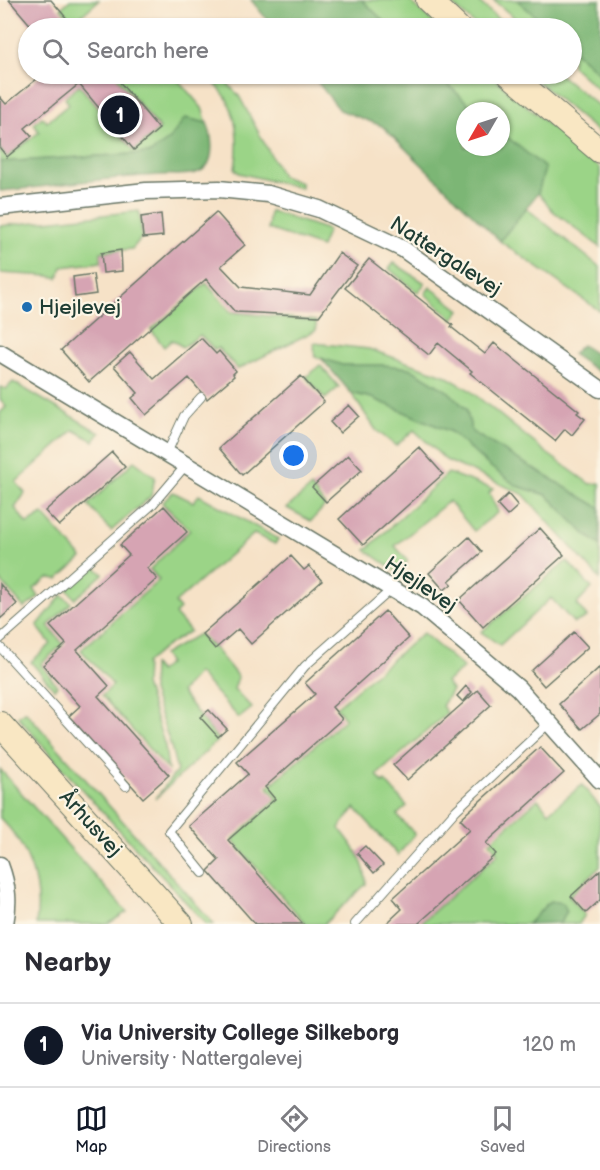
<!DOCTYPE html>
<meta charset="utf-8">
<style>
:root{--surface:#fff;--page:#f2f2f3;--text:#2b2b33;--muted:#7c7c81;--line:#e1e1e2;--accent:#111827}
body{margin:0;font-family:"Balsamiq Sans",sans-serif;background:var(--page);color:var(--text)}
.compass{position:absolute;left:456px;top:102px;width:54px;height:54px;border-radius:50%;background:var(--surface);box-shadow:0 2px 4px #0004;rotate:231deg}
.you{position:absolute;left:294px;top:456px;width:21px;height:21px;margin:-15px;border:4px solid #fff;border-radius:50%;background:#1a73e8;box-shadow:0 0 0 9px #1a73e833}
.badge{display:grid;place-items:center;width:39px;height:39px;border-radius:50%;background:var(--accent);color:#fff;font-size:20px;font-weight:700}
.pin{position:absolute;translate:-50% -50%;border:3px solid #fff;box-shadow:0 2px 6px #0006}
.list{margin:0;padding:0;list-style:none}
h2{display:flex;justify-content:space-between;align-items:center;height:78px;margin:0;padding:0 24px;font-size:26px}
h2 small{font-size:20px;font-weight:400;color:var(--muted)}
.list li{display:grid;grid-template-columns:39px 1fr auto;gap:18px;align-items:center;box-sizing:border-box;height:84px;padding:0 24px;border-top:2px solid var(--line)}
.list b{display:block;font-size:22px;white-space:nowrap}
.list p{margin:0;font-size:20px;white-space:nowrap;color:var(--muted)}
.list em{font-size:20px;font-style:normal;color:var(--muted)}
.icon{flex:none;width:33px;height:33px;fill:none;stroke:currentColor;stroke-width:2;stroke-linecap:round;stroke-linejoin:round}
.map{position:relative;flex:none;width:600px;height:924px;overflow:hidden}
.search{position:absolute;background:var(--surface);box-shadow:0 2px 4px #0004;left:18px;right:18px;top:18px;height:66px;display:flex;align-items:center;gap:15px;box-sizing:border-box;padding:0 21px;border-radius:33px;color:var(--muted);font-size:22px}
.sheet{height:162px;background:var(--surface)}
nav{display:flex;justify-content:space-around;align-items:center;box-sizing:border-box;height:84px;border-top:2px solid var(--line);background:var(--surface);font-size:16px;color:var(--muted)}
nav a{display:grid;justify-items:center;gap:3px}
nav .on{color:var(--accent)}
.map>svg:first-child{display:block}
.green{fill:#9bd487;stroke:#5d885e;stroke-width:1.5}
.forest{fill:#7cb674;stroke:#4e7a54;stroke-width:1.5}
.building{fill:#d6a4b3}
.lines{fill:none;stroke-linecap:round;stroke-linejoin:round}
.lane-casing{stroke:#6a7767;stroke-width:10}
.street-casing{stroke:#6a7767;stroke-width:19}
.secondary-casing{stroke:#6a7767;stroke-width:26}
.lane{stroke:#fff;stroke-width:8}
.street{stroke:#fff;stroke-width:16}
.secondary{stroke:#f9e7c3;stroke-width:24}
.poi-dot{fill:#1f6fb2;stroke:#fcf5e5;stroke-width:2}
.labels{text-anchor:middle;stroke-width:4.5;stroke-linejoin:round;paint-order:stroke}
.street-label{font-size:21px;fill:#1f3d34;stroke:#fcf5e5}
.poi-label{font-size:21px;fill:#1f3d34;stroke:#fcf5e5;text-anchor:start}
</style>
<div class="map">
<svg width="600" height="924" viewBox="0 0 600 924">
<rect width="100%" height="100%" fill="#fcf5e5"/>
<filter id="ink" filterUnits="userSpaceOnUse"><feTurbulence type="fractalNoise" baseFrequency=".0167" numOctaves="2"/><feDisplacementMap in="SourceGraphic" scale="12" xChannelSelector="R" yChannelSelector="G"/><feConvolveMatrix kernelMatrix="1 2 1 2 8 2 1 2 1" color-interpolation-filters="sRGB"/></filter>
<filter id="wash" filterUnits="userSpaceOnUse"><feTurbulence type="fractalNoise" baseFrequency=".008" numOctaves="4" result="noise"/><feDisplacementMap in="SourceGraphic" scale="24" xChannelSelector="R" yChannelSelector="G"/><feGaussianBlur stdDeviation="1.35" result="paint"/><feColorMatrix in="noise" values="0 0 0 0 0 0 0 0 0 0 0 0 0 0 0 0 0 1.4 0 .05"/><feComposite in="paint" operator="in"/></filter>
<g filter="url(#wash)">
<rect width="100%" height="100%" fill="#f6e2c7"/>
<!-- green -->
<path class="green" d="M70,0h29l-26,23 -12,-15z
M362,0h47l30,28h-48z
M447,0h30l31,28h-29z
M493,0h24l32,28h-22z
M572,49l28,25v17l-28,-25z
M114,74h59l29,34 5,15 -22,-5 -16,22 -19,13 -150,9v-13l7,8 32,-25 -5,-8 8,-7 5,5 22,-18 -4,-6 14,-13 55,66 26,-22z
M206,74h13l20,22 43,80 19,7v5l-62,-15 -4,-4c4,-23 3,-48 -8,-70 -5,-9 -14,-17 -21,-25z
M437,74h52l111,94v79l-47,-36 -15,-18 7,-25 -44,-36v-21h-25z
M529,74h30l41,33v27z
M526,208l74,59v44l-100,-70z
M139,211l3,26 -10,12 -31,3v10l-39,5 -4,11 -9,-2 -49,-3v-47z
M270,211l58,19 -7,17 -53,-18z
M394,263l31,20 -7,10 -29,-24z
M206,283l25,29 85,9v9l-78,39 -20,-21 -3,2 -15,-15 -17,12 -11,-7 -8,7 -13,-17z
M430,287l30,23 -7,9 -28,-25z
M314,343l55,6 75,26 24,14 80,65 42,30 10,-1v25l-128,-76 -6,-23 -17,-17 -40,-24 -26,-3h-41l-27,-8z
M320,365l19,22 -14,12 -19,-22z
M13,382l87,51 -6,8 -20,-11 -58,52 9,11 -10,15 12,16 16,-10 39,44 -24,21 -10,-1 -14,11 5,8 -15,11 -24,-28v-167l6,-6 -6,-8v-12l6,2z
M351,393l21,5 79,34 37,33 29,21 30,9 38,39 15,11v34l-77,-85 -77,-34 -32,-30 -18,16 -20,-16z
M134,461l21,16 -4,19 -40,35 -23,-26z
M448,473l45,16 -4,4 9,19 -24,19 -25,-30 -54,45 13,15 -11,11 -31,-22z
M311,487l14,19 -14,15 -24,-13z
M173,492l20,10 6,-7 79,44 -3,5 -21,-10 -79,69 5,6 -5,5 15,17 -25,16 -19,16 -1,22 20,61 3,24 -66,-74 11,-11 -32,-35 78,-70 -9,-11 40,-39 -28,-27z
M567,561l25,27 -15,16 10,13 -13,6 -23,-25 -51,47 -19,-13z
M94,566l9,8 -28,25 -8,-10z
M62,595l9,8 -23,23 15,18 -22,20 16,22 -3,3 -23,-27 20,-18 -14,-18z
M423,633l41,35 -18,14 6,8 -10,16 5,7 -70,62 6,8 2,-2 22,25 -10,9 18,19 -17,21 -43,-47 -16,20c14,17 27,34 27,56l-42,40h-18l-74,-84 45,-41 -9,-12 77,-68 -9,-12z
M199,634l17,16 22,27 -4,12 18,19 -13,10 -41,-45 -17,19 37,48 -63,59 22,-28 -6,-25 -19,-55 1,-26 6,7 10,-9 -6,-8z
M25,711l189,213h-8l-143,-155 -45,-52z
M0,769l127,143 -19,12h-72c6,-39 -8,-79 -36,-106z
M582,785l18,22v60l-31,29 16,19 -6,9h-21l9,-13 -17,-10 -22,23h-105l-1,-2 76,-68 -8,-12 48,-43 11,13z"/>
<!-- forest -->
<path class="forest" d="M251,0h111l29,28h-117z
M517,0h83v74l-28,-25v-21h-23z
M311,74h126l39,37h-11v36h36v-15l44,36 -7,25 -38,48 -118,-115 -42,-16z
M185,118l22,5c5,11 8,34 -1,44 -9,11 -32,7 -45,8 -53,2 -107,11 -161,16v-29l150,-9 19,-13z
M582,345l18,12v16l-28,-19z
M321,358l21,7h41l26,3 40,24 17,17 6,23 128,76v37l-15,-11 -38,-39 -30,-9 -29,-21 -37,-33 -79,-34 -21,-5z
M550,901l13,2 4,8 -7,12 -32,1z"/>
<g id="blocks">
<!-- building -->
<path class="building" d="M9,0h42l24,28h-42z
M43,74h70l46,55 -25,21 -55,-66 -54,44 7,8 -25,21 -7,-9v-51l6,7z
M216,212l29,33 -24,21 20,21 69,8 29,-42 18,13 -38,50 -84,-4 -29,-33 -117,103 -28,-32z
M161,214l2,22 -20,2 -2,-21z
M121,250l1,21 -19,2 -2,-20z
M369,259l84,66 -2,2 34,27 9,-11 85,68 -2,2 8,6 -13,16 -7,-6 -10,12 -85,-68 2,-2 -34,-28 -9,12 -84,-67z
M93,274l3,20 -21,3 -2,-20z
M201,338l15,16 3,-3 17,20 -3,3 1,2 -27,23 -18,-21 -43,37 -14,-17 6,-5 -24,-27 16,-14 24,27z
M301,376l23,26 -82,73 -23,-27z
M349,405l10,11 -19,17 -10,-11z
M419,447l24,27 -80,71 -24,-26z
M112,452l13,15 -66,59 -14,-15z
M348,455l14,15 -36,32 -14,-15z
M508,494l10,12 -11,10 -10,-11z
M164,506l23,26 -40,36 10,11 -80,71 32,36 -11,10 71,79 -26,23 -74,-82 11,-10 -37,-41 23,-21 -16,-18 79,-71 -9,-10z
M540,528l24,27 -81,72 -24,-27z
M469,537l13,15 -33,29 3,3 -8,6 -15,-17z
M291,556l13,14 5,-4 13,15 -71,63 -13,-15 -23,20 -13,-15z
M0,584l17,20 -17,15z
M385,611l24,27 -77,69 10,12 -77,68 10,12 -47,41 75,84h-48l-47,-53 11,-11 -30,-34 59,-52 -11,-12 78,-68 -10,-11z
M574,632l14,15 -44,39 -13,-15z
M600,667v47l-18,15 -23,-25z
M466,686l6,6 -9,10 -6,-6z
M478,690l13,15 -84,75 -14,-15z
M209,710l18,19 -9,8 -18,-20z
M540,747l24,26 -78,70 10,11 -77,69 1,1h-34l16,-15 -9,-11 77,-69 -10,-10z
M365,846l18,19 -9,8 -17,-20z
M600,870v30l-14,13 -15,-17z"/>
</g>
</g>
<g filter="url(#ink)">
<use href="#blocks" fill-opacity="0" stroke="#6a7767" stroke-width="1.5"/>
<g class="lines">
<defs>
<path id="lane" d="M167,453l17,-37 17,-19
M0,639l153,-135 33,-39
M0,647l126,139
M203,873l-34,-42 136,-165 87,-77
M355,924l101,-114 93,-87"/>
<path id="street" d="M0,207l146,-16 73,-2 49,5 51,15 84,40 197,140
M0,353l422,254 96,81 82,92
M0,865c8,21 9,38 5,59"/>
<path id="secondary" d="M428,0l30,28
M509,74l91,77
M0,724l181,200"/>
</defs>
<!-- lane casing -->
<use href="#lane" class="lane-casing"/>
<!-- street casing -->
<use href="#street" class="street-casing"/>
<!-- secondary casing -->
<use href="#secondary" class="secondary-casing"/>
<!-- lane -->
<use href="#lane" class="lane"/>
<!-- street -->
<use href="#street" class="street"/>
<!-- secondary -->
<use href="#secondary" class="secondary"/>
</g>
</g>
<!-- markers -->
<circle class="poi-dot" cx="27" cy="307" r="6"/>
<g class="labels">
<!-- street labels -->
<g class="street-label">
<text transform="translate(446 256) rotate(33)" y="7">Nattergalevej</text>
<text transform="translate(421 584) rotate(34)" y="7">Hjejlevej</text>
<text transform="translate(91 823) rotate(48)" y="7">Århusvej</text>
</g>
<!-- poi labels -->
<g class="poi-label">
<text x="39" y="314">Hjejlevej</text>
</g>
</g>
</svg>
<svg class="compass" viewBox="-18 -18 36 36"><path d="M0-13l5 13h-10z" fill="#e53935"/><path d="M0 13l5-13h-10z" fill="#7c7c81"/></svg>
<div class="you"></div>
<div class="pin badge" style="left:120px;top:115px">1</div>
<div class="search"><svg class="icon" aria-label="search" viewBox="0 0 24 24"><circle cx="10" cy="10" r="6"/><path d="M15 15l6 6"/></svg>Search here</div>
</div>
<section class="sheet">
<h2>Nearby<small></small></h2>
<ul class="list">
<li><span class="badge">1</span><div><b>Via University College Silkeborg</b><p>University · Nattergalevej</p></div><em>120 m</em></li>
</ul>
</section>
<nav>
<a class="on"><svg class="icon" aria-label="map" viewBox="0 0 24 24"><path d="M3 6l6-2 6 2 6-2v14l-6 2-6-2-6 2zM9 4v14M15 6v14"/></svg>Map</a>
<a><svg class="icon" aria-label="directions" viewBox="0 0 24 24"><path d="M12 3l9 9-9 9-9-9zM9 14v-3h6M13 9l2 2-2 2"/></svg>Directions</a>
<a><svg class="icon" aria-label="saved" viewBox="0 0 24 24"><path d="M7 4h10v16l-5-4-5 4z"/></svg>Saved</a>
</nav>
